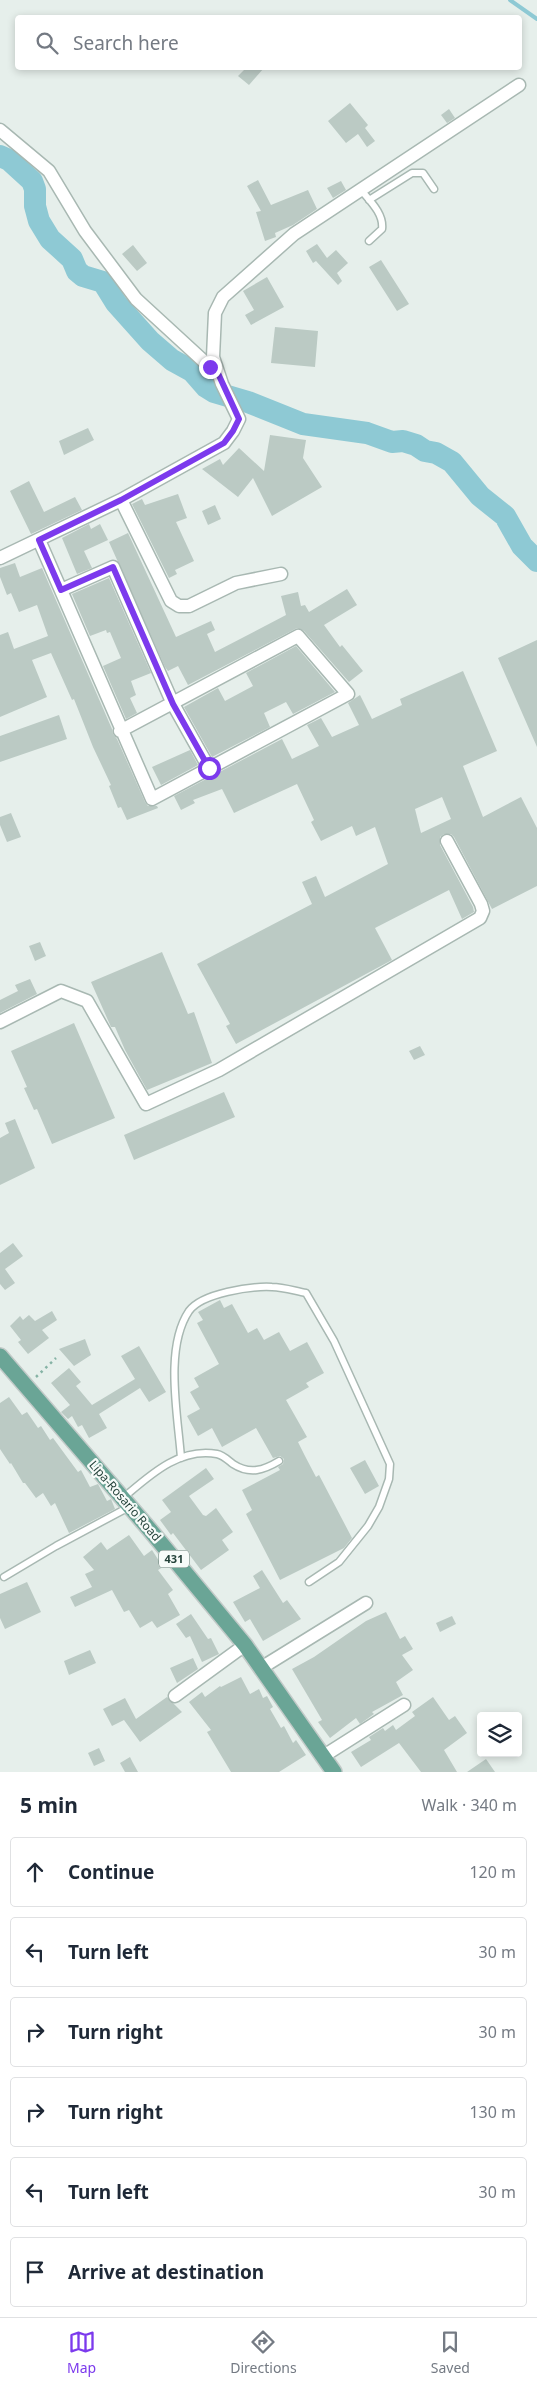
<!DOCTYPE html>
<meta charset="utf-8">
<style>
:root{--surface:#fff;--page:#f6f6f7;--text:#1f2937;--muted:#747a83;--line:#e0e1e3;--accent:#7c3aed}
body{margin:0;font-family:"Noto Sans",sans-serif;background:var(--page);color:var(--text)}
.controls{position:absolute;right:15px;bottom:15px;display:grid;overflow:hidden;border-radius:5px;box-shadow:0 2px 8px #0003}
.controls button{width:45px;height:45px;display:grid;place-items:center;padding:0;border:0;border-bottom:1px solid var(--line);background:var(--surface);color:var(--text);font:25px sans-serif}
.stop{position:absolute;width:15px;height:15px;margin:-11px;border:4px solid #7c3aed;border-radius:50%;background:#fff}
.stop.end{background:#7c3aed;border-color:#fff;box-shadow:0 1px 5px #0008}
.list{margin:0;padding:0;list-style:none}
h2{display:flex;justify-content:space-between;align-items:center;height:65px;margin:0;padding:0 20px;font-size:21px}
h2 small{font-size:16px;font-weight:400;color:var(--muted)}
.list li{display:grid;grid-template-columns:32px 1fr auto;gap:15px;align-items:center;box-sizing:border-box;height:70px;margin:0 10px 10px;padding:0 10px;border:1px solid var(--line);border-radius:5px}
.list b{display:block;font-size:19px;white-space:nowrap}
.list em{font-size:16px;font-style:normal;color:var(--muted)}
.icon{flex:none;width:28px;height:28px;fill:none;stroke:currentColor;stroke-width:2;stroke-linecap:round;stroke-linejoin:round}
.map{position:relative;flex:none;width:537px;height:1772px;overflow:hidden}
.search{position:absolute;background:var(--surface);box-shadow:0 2px 8px #0003;left:15px;right:15px;top:15px;height:55px;display:flex;align-items:center;gap:12px;box-sizing:border-box;padding:0 18px;border-radius:5px;color:var(--muted);font-size:19px}
.sheet{height:545px;background:var(--surface)}
nav{display:flex;justify-content:space-around;align-items:center;box-sizing:border-box;height:70px;border-top:1px solid var(--line);background:var(--surface);font-size:14px;color:var(--muted)}
nav a{display:grid;justify-items:center;gap:2px}
nav .on{color:var(--accent)}
.map>svg:first-child{display:block}
.lines{fill:none;stroke-linecap:round;stroke-linejoin:round}
.stream{stroke:#8ec9d4;stroke-width:4}
.river{stroke:#8ec9d4;stroke-width:22}
.building{fill:#bbcac4;fill-rule:evenodd}
.lane-casing{stroke:#a8b8b2;stroke-width:9}
.street-casing{stroke:#a8b8b2;stroke-width:15}
.primary-casing{stroke:#c2cac8;stroke-width:18}
.path{stroke:#86b3a5;stroke-width:2.5;stroke-dasharray:2.5 4;stroke-linecap:butt}
.lane{stroke:#fff;stroke-width:6}
.street{stroke:#fff;stroke-width:12}
.primary{stroke:#6aa596;stroke-width:15}
.route{stroke:#7c3aed;stroke-width:6}
.labels{text-anchor:middle;stroke-width:4.5;stroke-linejoin:round;paint-order:stroke}
.shield{fill:#f7fbf9;stroke:#637a73;stroke-width:1}
.shield-label{font-size:11px;font-weight:bold;fill:#24423a}
.street-label{font-size:12px;fill:#24423a;stroke:#f7fbf9}
</style>
<div class="map">
<svg width="537" height="1772" viewBox="0 0 537 1772">
<rect width="100%" height="100%" fill="#e6efeb"/>
<g class="lines">
<!-- stream -->
<path class="stream" d="M510,0l27,19"/>
<!-- river -->
<path class="river" d="M0,156l9,4 23,21 3,8v17l4,15 11,18 22,20 5,12 6,5 20,6 13,21 34,38 22,19 20,11 14,16 8,5 34,10 55,22 64,9 25,9 11,-1 13,4 9,6 11,2 16,9 28,34 25,20 17,30 15,15"/>
</g>
<!-- building -->
<path class="building" d="M246,68h18l-15,17 -11,-9z
M350,103l18,22 -3,3 10,13 -8,6 -9,-13 -12,9 -18,-22z
M449,109l6,9 -8,5 -6,-8z
M258,180l13,25 37,-15 9,19 -24,16 -18,8 1,4 -11,4 -9,-29 5,-1 -14,-25z
M341,181l5,9 -13,8 -6,-10z
M317,244l10,14 9,-8 12,13 -11,10 5,8 -4,4 -22,-24 -3,2 -7,-12z
M133,245l14,18 -10,8 -15,-17z
M381,260l28,44 -12,7 -28,-44z
M267,277l17,30 -33,18 -6,-10 9,-5 -11,-19z
M275,327l43,4 -3,36 -44,-4z
M88,428l6,12 -30,15 -5,-14z
M270,435l36,5 -3,18 19,29 -50,29 -19,-38 -15,19 -36,-28 18,-10 3,6 16,-17 25,23z
M29,481l15,31 31,-15 7,13 -51,24 -21,-43z
M178,494l9,24 -11,4 18,39 -19,9 2,4 -8,4 -37,-74 10,-5 3,6z
M215,505l6,14 -13,6 -6,-14z
M89,524l2,5 9,-5 8,16 -24,11 8,17 -15,6 -15,-36z
M128,533l48,104 35,-16 4,9 -8,4 8,18 71,-37 -5,-19 17,-4 3,14 4,-1 4,7 38,-23 10,16 -33,20 16,22 2,-2 21,26 -14,11 -45,-51 -7,-3 -109,57 -10,-19 -10,5 -3,-4 -56,-125z
M15,563l5,14 22,-9 70,161 1,5 4,5 28,63 3,4h9l1,2 -31,12 -6,-13 -3,1 -9,-22 2,-1 -18,-38 -19,-48 -2,1 -21,-47 -19,7 15,37 -47,20v-82l8,-3 6,17 34,-13 -11,-31 -18,7 -8,-19 -4,2 -7,-18v-9z
M109,578l42,95 -20,8 5,14 -6,3 7,15 -11,6 -23,-53 18,-8 -11,-26 -3,1 -1,-3 -16,6 -18,-42z
M537,640v107l-39,-89z
M296,646l39,46 -42,22 -7,-12 -22,11 6,14 -58,30 -28,-50 34,-19 7,13 28,-15 -7,-13z
M463,671l34,80 -34,15 20,51 38,-20 16,31v58l-45,23 -38,-72 -3,-3h-7l-4,3v8l33,62 1,5 -12,7 -13,-29 -74,38 17,32 -156,84 -10,-18 4,-2 -33,-60 115,-60 -10,-22 14,-6 9,21 63,-33 -13,-37 -19,9 -4,-10 -31,15 -10,-19 3,-2 -17,-36 -63,29 -12,-24 -29,11 2,3 -14,7 -7,-14 108,-57 10,20 27,-13 -12,-21 14,-7 11,19 27,-12 -11,-22 12,-8 12,24 30,-14 -2,-6zM442,797l9,22 -30,14 -6,-24z
M59,715l8,24 -67,23v-26z
M190,750l8,15 -37,20 -9,-18z
M11,813l10,24 -14,5 -7,-17v-8z
M40,942l6,14 -11,5 -6,-15z
M162,952l26,62 6,-2 18,51 -65,27 -22,-40 -10,-23h-4l-20,-45z
M30,979l7,15 -37,19v-13l18,-9 -3,-6z
M74,1023l41,95 -63,26 -15,-35 -3,1 -10,-22 3,-1 -16,-36z
M420,1046l5,9 -11,5 -5,-9z
M224,1092l11,25 -101,43 -10,-25z
M15,1119l20,49 -35,17v-47l9,-5 -4,-10z
M13,1243l10,13 -18,13 10,14 -10,7 -5,-6v-31z
M220,1300l4,8 8,-4 16,29 9,-5 7,12 15,-8 11,19 17,-9 17,31 -18,10 3,4 -23,13 21,37 -9,5 7,14 11,21 3,-2 33,63 -8,10 -64,32 -34,-66 6,-4 -10,-20 38,-20 -2,-3 5,-3 1,-5 -4,-3 -7,2 -17,-30 -34,19 -10,-19 -14,8 -11,-20 13,-7 -10,-17 9,-5 -5,-9 25,-14 -22,-41 6,-3 -5,-8z
M52,1311l5,9 -15,10 7,8 -21,16 -10,-12 3,-2 -11,-14 10,-10 3,4 6,-5 6,6z
M85,1339l6,16 -17,11 -15,-17z
M139,1346l27,46 -17,10 -9,-14 -41,26 8,14 -18,10 -7,-13 -4,2 -6,-11 -4,3 -7,-7 9,-7 -19,-22 18,-15 12,14 -5,4 16,19 43,-26 -14,-23z
M9,1397l13,18 5,-3 11,16 3,-2 9,14 3,-2 25,34 3,-2 9,17 8,-3 9,17 4,-2 4,10 -46,24 -14,-30 -4,3 -8,-13 -7,5 -11,-15h-2l-12,-20 -1,1 -10,-15v-46z
M365,1460l14,26 -14,8 -15,-26z
M206,1468l8,11 -25,17 14,19 3,1 10,-8 17,24 -11,8 7,10 -28,20 -28,-37 -2,2 -11,-15 11,-8 -9,-12z
M129,1535l15,21 8,-6 11,17 -5,3 15,20 -5,4 12,21 -23,13 -5,-7 -12,7 -11,-18 -5,2 -12,-22 -37,17 -5,-10 22,-10 -7,-13 9,-4 -11,-13 18,-15 6,8z
M262,1570l21,33 4,-3 14,19 -38,22 -13,-22 -5,3 -12,-20 27,-14 -7,-12z
M27,1582l14,30 -36,17 -5,-11v-24z
M386,1612l14,27 5,-3 8,13 -11,6 11,15 -17,12 7,13 -31,17 2,2 -14,10 -4,-6 -26,20 -12,-16 4,-2 -30,-51 22,-12 52,-36z
M191,1614l17,25 3,-1 8,16 -17,8 -12,-26 -4,2 -10,-14z
M452,1616l4,8 -16,8 -4,-9z
M90,1650l6,13 -27,12 -5,-14z
M193,1658l5,11 -21,14 -7,-15z
M241,1677l9,17 9,-5 4,9 4,-2 6,11 -3,2 11,19 3,-2 9,17 3,-3 10,15 -27,17h-48l-24,-40 4,-2 -22,-28 13,-10 3,5 15,-11 1,1z
M167,1697l15,15 -42,30 -16,-22 -12,6 -9,-17 22,-11 11,21z
M433,1697l16,23 6,-4 12,17 -23,17 13,22h-36l-22,-29 -38,24 -10,-15 20,-12 -2,-3 14,-9 2,3 8,-6 3,5 19,-14 -3,-4z
M99,1748l6,13 -11,5 -6,-13z
M130,1757l3,6 5,9h-13l-5,-9z
M486,1759l9,13h-28z"/>
<g class="lines">
<defs>
<path id="lane" d="M361,190c9,11 23,24 21,39l-13,12
M369,200l43,-27h11l11,16
M181,1458c-3,-42 -17,-110 8,-147 13,-18 62,-25 83,-24 11,0 23,4 34,6l28,48 56,123 -1,15 -10,28 -11,19 -29,36 -30,20
M123,1498c26,-22 56,-51 94,-44 6,1 12,7 16,10 17,11 31,6 46,-3
M4,1577l52,-31 73,-39"/>
<path id="street" d="M0,130l49,41 36,60 51,68 74,68 6,2
M121,500l50,101 8,5h10l47,-23 45,-9
M39,540l113,259 196,-105 -50,-58 -178,95
M0,558l121,-58 103,-57 9,-12 6,-12 -17,-35 -9,-27 2,-44 8,-16 71,-63 225,-149
M61,590l52,-23 60,137 36,64
M0,1022l61,-31 26,10 59,103 73,-34 261,-152 3,-7 -2,-7 -34,-63
M261,1668l105,-65
M175,1696l70,-51
M322,1757l82,-52"/>
<path id="primary" d="M0,1356l150,174 95,115 89,127"/>
</defs>
<!-- lane casing -->
<use href="#lane" class="lane-casing"/>
<!-- street casing -->
<use href="#street" class="street-casing"/>
<!-- primary casing -->
<use href="#primary" class="primary-casing"/>
<!-- path -->
<path class="path" d="M36,1377l20,-19"/>
<!-- lane -->
<use href="#lane" class="lane"/>
<!-- street -->
<use href="#street" class="street"/>
<!-- primary -->
<use href="#primary" class="primary"/>
</g>
<g class="lines">
<!-- route -->
<path class="route" d="M209,768l-36,-64 -60,-137 -52,23 -22,-50 82,-40 103,-57 9,-12 6,-12 -23,-50 -6,-2"/>
</g>
<g class="labels">
<!-- shield labels -->
<rect class="shield" x="159" y="1550.5" width="30" height="17" rx="4"/>
<g class="shield-label">
<text x="174" y="1563">431</text>
</g>
<!-- street labels -->
<g class="street-label">
<text transform="translate(125 1501) rotate(49)" y="4">Lipa-Rosario Road</text>
</g>
</g>
</svg>
<div class="controls">
<button><svg class="icon" aria-label="layers" viewBox="0 0 24 24"><path d="M12 4l9 5-9 5-9-5zM3 14l9 5 9-5"/></svg></button>
</div>
<div class="stop" style="left:209px;top:768px"></div>
<div class="stop end" style="left:210px;top:367px"></div>
<div class="search"><svg class="icon" aria-label="search" viewBox="0 0 24 24"><circle cx="10" cy="10" r="6"/><path d="M15 15l6 6"/></svg>Search here</div>
</div>
<section class="sheet">
<h2>5 min<small>Walk · 340 m</small></h2>
<ul class="list">
<li><svg class="icon" aria-label="ahead" viewBox="0 0 24 24"><path d="M12 20V5M6 11l6-6 6 6"/></svg><div><b>Continue</b></div><em>120 m</em></li>
<li><svg class="icon" aria-label="left" viewBox="0 0 24 24"><path d="M17 20v-9H6M10 6l-5 5 5 5"/></svg><div><b>Turn left</b></div><em>30 m</em></li>
<li><svg class="icon" aria-label="right" viewBox="0 0 24 24"><path d="M7 20v-9h11M14 6l5 5-5 5"/></svg><div><b>Turn right</b></div><em>30 m</em></li>
<li><svg class="icon" aria-label="right" viewBox="0 0 24 24"><path d="M7 20v-9h11M14 6l5 5-5 5"/></svg><div><b>Turn right</b></div><em>130 m</em></li>
<li><svg class="icon" aria-label="left" viewBox="0 0 24 24"><path d="M17 20v-9H6M10 6l-5 5 5 5"/></svg><div><b>Turn left</b></div><em>30 m</em></li>
<li><svg class="icon" aria-label="arrive" viewBox="0 0 24 24"><path d="M6 21V4h12l-3 4 3 4H6"/></svg><div><b>Arrive at destination</b></div></li>
</ul>
</section>
<nav>
<a class="on"><svg class="icon" aria-label="map" viewBox="0 0 24 24"><path d="M3 6l6-2 6 2 6-2v14l-6 2-6-2-6 2zM9 4v14M15 6v14"/></svg>Map</a>
<a><svg class="icon" aria-label="directions" viewBox="0 0 24 24"><path d="M12 3l9 9-9 9-9-9zM9 14v-3h6M13 9l2 2-2 2"/></svg>Directions</a>
<a><svg class="icon" aria-label="saved" viewBox="0 0 24 24"><path d="M7 4h10v16l-5-4-5 4z"/></svg>Saved</a>
</nav>
